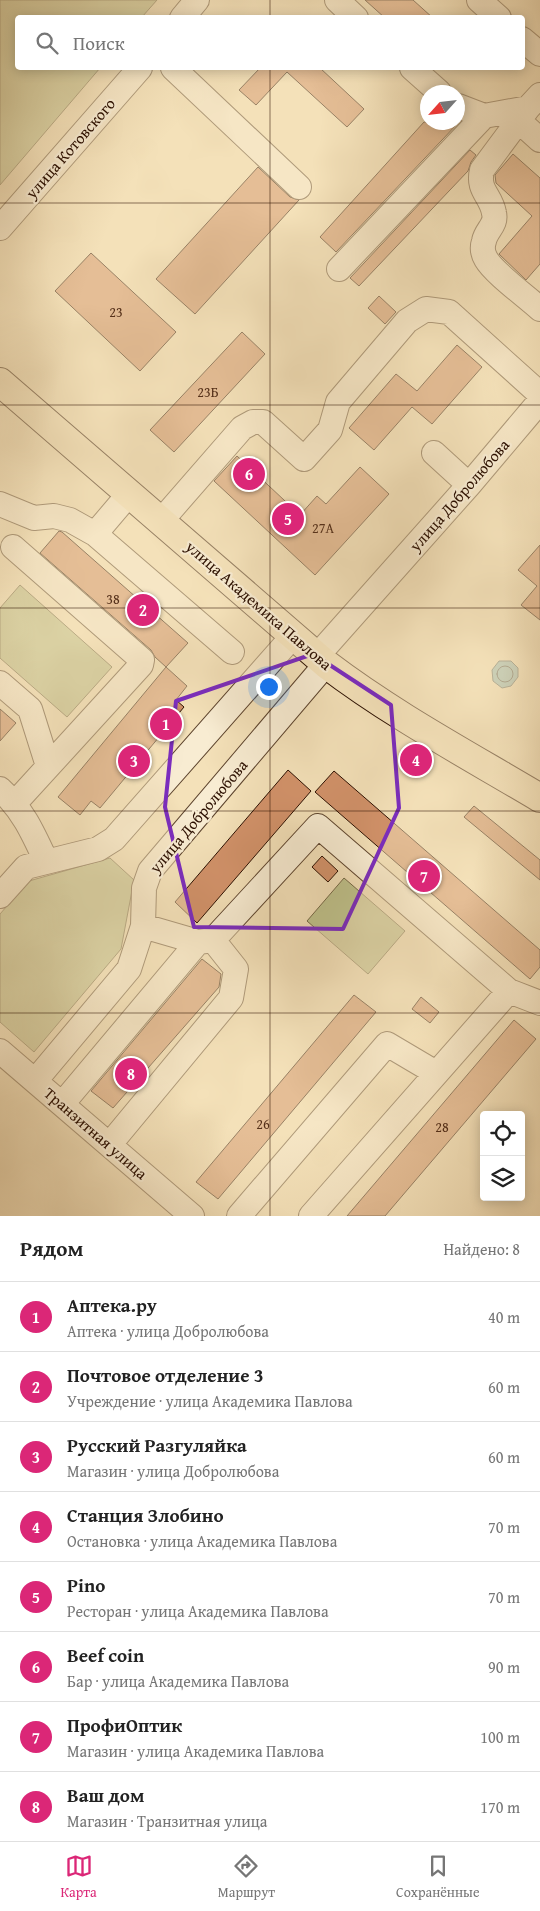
<!DOCTYPE html>
<html lang="ru">
<meta charset="utf-8">
<style>
:root{--surface:#fff;--page:#f2f2f2;--text:#222;--muted:#767676;--line:#e0e0e0;--accent:#db2777}
body{margin:0;font-family:"Gentium Book Plus",serif;background:var(--page);color:var(--text)}
.controls{position:absolute;right:15px;bottom:15px;display:grid;overflow:hidden;border-radius:5px;box-shadow:0 2px 12px #0003}
.controls button{width:45px;height:45px;display:grid;place-items:center;padding:0;border:0;border-bottom:1px solid var(--line);background:var(--surface);color:var(--text);font:25px sans-serif}
.compass{position:absolute;left:420px;top:85px;width:45px;height:45px;border-radius:50%;background:var(--surface);box-shadow:0 2px 12px #0003;rotate:243deg}
.you{position:absolute;left:268px;top:686px;width:18px;height:18px;margin:-12px;border:4px solid #fff;border-radius:50%;background:#1a73e8;box-shadow:0 0 0 8px #1a73e833}
.badge{display:grid;place-items:center;width:32px;height:32px;border-radius:50%;background:var(--accent);color:#fff;font-size:16px;font-weight:700}
.pin{position:absolute;translate:-50% -50%;border:2px solid #fff;box-shadow:0 1px 5px #0006}
.list{margin:0;padding:0;list-style:none}
h2{display:flex;justify-content:space-between;align-items:center;height:65px;margin:0;padding:0 20px;font-size:21px}
h2 small{font-size:16px;font-weight:400;color:var(--muted)}
.list li{display:grid;grid-template-columns:32px 1fr auto;gap:15px;align-items:center;box-sizing:border-box;height:70px;padding:0 20px;border-top:1px solid var(--line)}
.list b{display:block;font-size:19px;white-space:nowrap}
.list p{margin:0;font-size:16px;white-space:nowrap;color:var(--muted)}
.list em{font-size:16px;font-style:normal;color:var(--muted)}
.icon{flex:none;width:28px;height:28px;fill:none;stroke:currentColor;stroke-width:2;stroke-linecap:round;stroke-linejoin:round}
.map{position:relative;flex:none;width:540px;height:1216px;overflow:hidden}
.search{position:absolute;background:var(--surface);box-shadow:0 2px 12px #0003;left:15px;right:15px;top:15px;height:55px;display:flex;align-items:center;gap:12px;box-sizing:border-box;padding:0 18px;border-radius:5px;color:var(--muted);font-size:19px}
.sheet{height:625px;background:var(--surface)}
nav{display:flex;justify-content:space-around;align-items:center;box-sizing:border-box;height:70px;border-top:1px solid var(--line);background:var(--surface);font-size:14px;color:var(--muted)}
nav a{display:grid;justify-items:center;gap:2px}
nav .on{color:var(--accent)}
.map>svg:first-child{display:block}
.green{fill:#bfc28c;stroke:#756846}
.water{fill:#9ebcb7;stroke:#70776e}
.lines{fill:none;stroke-linecap:round;stroke-linejoin:round}
.shore{stroke:#64665c;stroke-width:1}
.building{fill:#d2926a;stroke:#2b0f00}
.minor-casing{stroke:#5d442e;stroke-width:26}
.major-casing{stroke:#2b0f00;stroke-width:30}
.minor{stroke:#f8ecd2;stroke-width:24}
.major{stroke:#f4e1b9;stroke-width:28}
.marked{fill:none;stroke:#7b2cbf;stroke-width:4;stroke-linejoin:round}
.grid{fill:none;stroke:#2b0f00;stroke-width:1;stroke-opacity:0.55}
.labels{text-anchor:middle;stroke-width:4.5;stroke-linejoin:round;paint-order:stroke}
.number-label{font-size:14px;fill:#55301a}
.street-label{font-size:16px;fill:#2b0f00;stroke:#f8ecd2}
</style>
<div class="map">
<svg width="540" height="1216" viewBox="0 0 540 1216">
<rect width="100%" height="100%" fill="#f4e1b9"/>
<filter id="stains"><feTurbulence type="fractalNoise" baseFrequency=".004" numOctaves="4"/><feColorMatrix values="0 0 0 0 .2 0 0 0 0 .09 0 0 0 0 .02 0 0 0 .5 -.17"/></filter>
<radialGradient id="worn" r=".72"><stop offset=".6" stop-color="#630" stop-opacity="0"/><stop offset="1" stop-color="#630" stop-opacity=".3"/></radialGradient>
<!-- green -->
<path class="green" d="M0,0h157l-15,17 -124,1v50h82l-100,117z
M20,585l92,82 -45,50 -67,-59v-50z
M110,858l24,22 -13,69 -87,103 -34,-30v-108l29,-33z
M344,878l61,53 -37,43 -61,-53z"/>
<!-- water -->
<path class="water" d="M499,661h12l7,7v9l-7,9 -9,2 -9,-7 -1,-11z"/>
<g class="lines">
<!-- shore -->
<path class="shore" d="M497 674a8 8 0 1 1 16 0a8 8 0 1 1-16 0Z"/>
</g>
<!-- building -->
<path class="building" d="M365,0h48l20,18h-48z
M260,68h60l44,41 -17,18 -60,-55 -31,33 -17,-15z
M424,122h35l-123,130 -16,-15z
M470,150l6,5 -5,7 -3,9 -109,115 -9,-8z
M513,154l27,24v86l-14,16 -27,-26 33,-38 -36,-33 -1,-8z
M258,167l32,30 9,3 -104,114 -39,-35z
M91,253l85,79 -36,39 -85,-80z
M379,296l17,16 -11,12 -17,-16z
M242,332l23,22 -91,98 -24,-22z
M457,345l25,22 -50,57 -20,-17 -38,43 -25,-22 47,-54 21,17z
M237,456l63,59 17,-19 9,8 34,-37 29,27 -74,81 -101,-94z
M59,531l3,1 126,111 -22,24 -11,-10 -4,-7 -111,-97z
M540,545v75l-19,-15 16,-19 -19,-16z
M166,667l21,19 -11,14 8,7 -84,101 -9,-7 -11,14 -22,-18z
M0,709l16,14 -16,18z
M288,770l23,21 -114,132 -22,-21z
M334,771l206,179v17l-10,12 -215,-187z
M474,806l66,54v20l-76,-63z
M322,856l16,15 -10,11 -16,-15z
M202,959l19,15 -2,13 -106,121 -22,-17z
M354,995l22,17 -158,187 -22,-17z
M421,997l18,15 -9,11 -18,-14z
M514,1020l22,19 -151,177h-38z"/>
<g class="lines">
<defs>
<path id="minor" d="M337,0l19,18
M479,0l20,18
M182,18l15,-18
M522,39l18,15
M173,68l126,119
M412,68l27,24
M458,106l26,10 44,-8 12,-13
M528,108l-46,62c-5,21 9,25 12,43 3,12 -8,17 -10,28 -2,6 -1,13 2,18 8,14 41,38 54,50
M519,121l21,19
M0,228l140,-160
M339,269l145,-153
M434,453l35,32
M0,504l34,14 20,-2 16,4 25,14 34,-40
M161,521l81,-93 11,-6h10l41,37 26,-29 8,-28 69,-81 19,-12 23,3 91,82
M95,534l137,118
M13,547l129,113 -1,5 -126,138
M317,656l152,-171 71,-84
M0,683l30,26 18,57
M0,789c23,21 33,44 46,72
M0,896l26,-29 72,-18 16,-10 179,-203
M143,926l55,16 15,-2 105,-114 191,165 31,12
M0,1051l192,165
M35,1081l94,-112 14,-43 1,-38 6,-17 176,-207
M63,1103l135,-161
M110,1144l121,-146 5,-29 -23,-29
M239,1216l148,-172 49,29
M311,1216l198,-225"/>
<path id="major" d="M0,382l326,282c67,51 142,91 214,134"/>
</defs>
<!-- minor casing -->
<use href="#minor" class="minor-casing"/>
<!-- major casing -->
<use href="#major" class="major-casing"/>
<!-- minor -->
<use href="#minor" class="minor"/>
<!-- major -->
<use href="#major" class="major"/>
</g>
<!-- marked area -->
<path d="M0 0H540V1216H0ZM313,654l78,51 8,103 -56,121 -149,-2 -29,-120 11,-106z" fill="#f4e1b9" fill-opacity=".55" fill-rule="evenodd"/>
<path class="marked" d="M313,654l78,51 8,103 -56,121 -149,-2 -29,-120 11,-106z"/>
<!-- grid -->
<path class="grid" d="M270,0v18M270,68v1148M0,203h540M0,405h540M0,608h540M0,811h540M0,1013h540"/>
<g class="labels">
<!-- number labels -->
<g class="number-label">
<text x="116" y="317">23</text>
<text x="208" y="397">23Б</text>
<text x="323" y="533">27А</text>
<text x="113" y="604">38</text>
<text x="263" y="1129">26</text>
<text x="442" y="1132">28</text>
</g>
<!-- street labels -->
<g class="street-label">
<text transform="translate(70 148) rotate(-49)" y="6">улица Котовского</text>
<text transform="translate(459 495) rotate(-49)" y="6">улица Добролюбова</text>
<text transform="translate(259 605) rotate(41)" y="6">улица Академика Павлова</text>
<text transform="translate(198 816) rotate(-50)" y="6">улица Добролюбова</text>
<text transform="translate(96 1133) rotate(41)" y="6">Транзитная улица</text>
</g>
</g>
<rect width="100%" height="100%" filter="url(#stains)"/>
<rect width="100%" height="100%" fill="url(#worn)"/>
</svg>
<div class="controls">
<button><svg class="icon" aria-label="locate" viewBox="0 0 24 24"><circle cx="12" cy="12" r="6"/><path d="M12 2v4M12 18v4M2 12h4M18 12h4"/></svg></button>
<button><svg class="icon" aria-label="layers" viewBox="0 0 24 24"><path d="M12 4l9 5-9 5-9-5zM3 14l9 5 9-5"/></svg></button>
</div>
<svg class="compass" viewBox="-18 -18 36 36"><path d="M0-13l5 13h-10z" fill="#e53935"/><path d="M0 13l5-13h-10z" fill="#767676"/></svg>
<div class="you"></div>
<div class="pin badge" style="left:166px;top:724px">1</div>
<div class="pin badge" style="left:143px;top:610px">2</div>
<div class="pin badge" style="left:134px;top:761px">3</div>
<div class="pin badge" style="left:416px;top:760px">4</div>
<div class="pin badge" style="left:288px;top:519px">5</div>
<div class="pin badge" style="left:249px;top:474px">6</div>
<div class="pin badge" style="left:424px;top:876px">7</div>
<div class="pin badge" style="left:131px;top:1074px">8</div>
<div class="search"><svg class="icon" aria-label="search" viewBox="0 0 24 24"><circle cx="10" cy="10" r="6"/><path d="M15 15l6 6"/></svg>Поиск</div>
</div>
<section class="sheet">
<h2>Рядом<small>Найдено: 8</small></h2>
<ul class="list">
<li><span class="badge">1</span><div><b>Аптека.ру</b><p>Аптека · улица Добролюбова</p></div><em>40 m</em></li>
<li><span class="badge">2</span><div><b>Почтовое отделение 3</b><p>Учреждение · улица Академика Павлова</p></div><em>60 m</em></li>
<li><span class="badge">3</span><div><b>Русский Разгуляйка</b><p>Магазин · улица Добролюбова</p></div><em>60 m</em></li>
<li><span class="badge">4</span><div><b>Станция Злобино</b><p>Остановка · улица Академика Павлова</p></div><em>70 m</em></li>
<li><span class="badge">5</span><div><b>Pino</b><p>Ресторан · улица Академика Павлова</p></div><em>70 m</em></li>
<li><span class="badge">6</span><div><b>Beef coin</b><p>Бар · улица Академика Павлова</p></div><em>90 m</em></li>
<li><span class="badge">7</span><div><b>ПрофиОптик</b><p>Магазин · улица Академика Павлова</p></div><em>100 m</em></li>
<li><span class="badge">8</span><div><b>Ваш дом</b><p>Магазин · Транзитная улица</p></div><em>170 m</em></li>
</ul>
</section>
<nav>
<a class="on"><svg class="icon" aria-label="map" viewBox="0 0 24 24"><path d="M3 6l6-2 6 2 6-2v14l-6 2-6-2-6 2zM9 4v14M15 6v14"/></svg>Карта</a>
<a><svg class="icon" aria-label="directions" viewBox="0 0 24 24"><path d="M12 3l9 9-9 9-9-9zM9 14v-3h6M13 9l2 2-2 2"/></svg>Маршрут</a>
<a><svg class="icon" aria-label="saved" viewBox="0 0 24 24"><path d="M7 4h10v16l-5-4-5 4z"/></svg>Сохранённые</a>
</nav>
